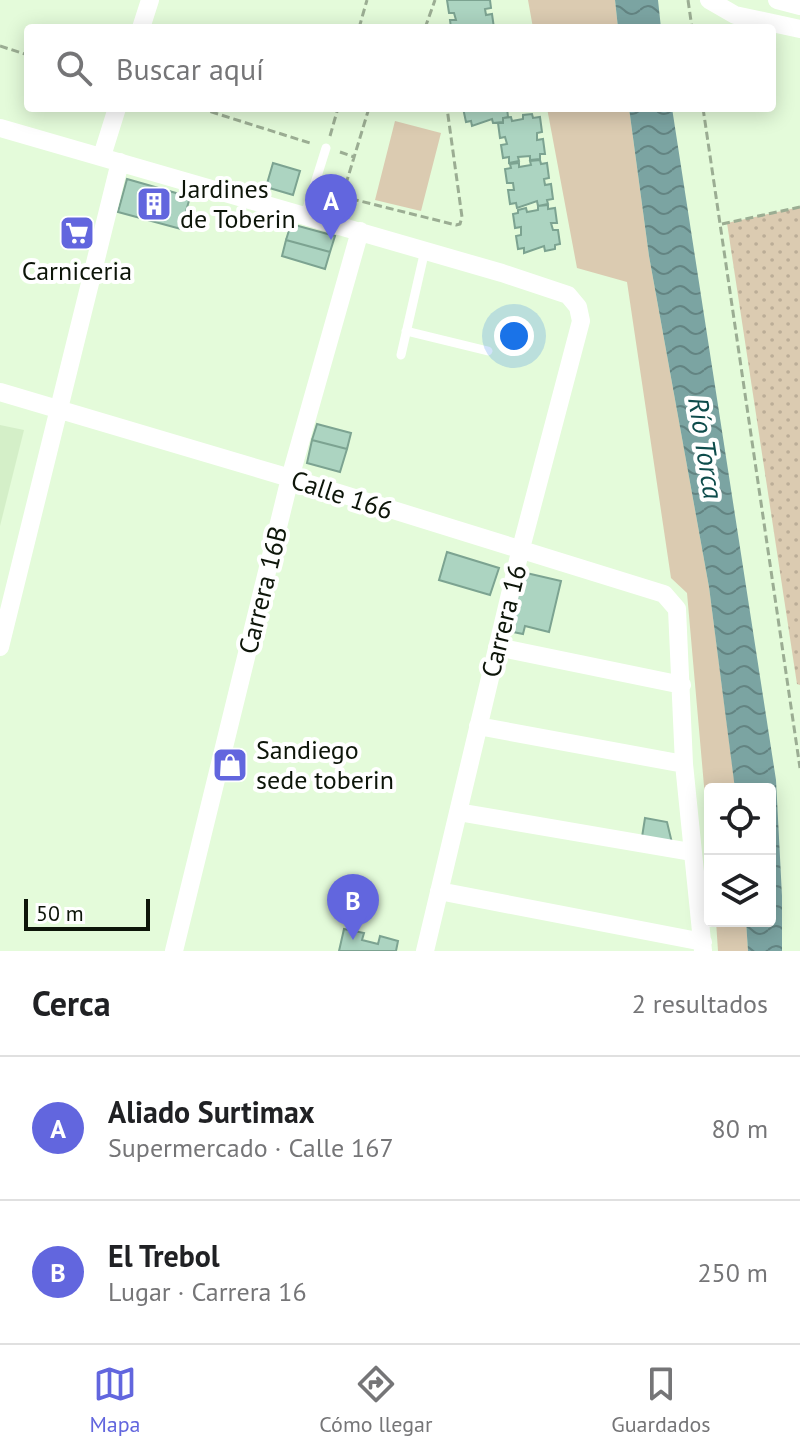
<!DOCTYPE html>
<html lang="es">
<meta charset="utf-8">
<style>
:root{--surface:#fff;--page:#f6f6f6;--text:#202124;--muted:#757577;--line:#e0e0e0;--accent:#6266de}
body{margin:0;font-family:"PT Sans",sans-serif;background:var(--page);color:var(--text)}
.controls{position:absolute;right:24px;bottom:24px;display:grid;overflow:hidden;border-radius:8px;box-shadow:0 4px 20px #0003}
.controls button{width:72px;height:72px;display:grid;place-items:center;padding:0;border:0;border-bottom:2px solid var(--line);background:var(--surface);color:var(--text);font:40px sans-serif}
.scale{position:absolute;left:24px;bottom:20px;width:126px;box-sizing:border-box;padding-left:8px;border:4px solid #0d1509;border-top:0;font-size:22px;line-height:28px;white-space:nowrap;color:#0d1509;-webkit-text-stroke:6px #fff;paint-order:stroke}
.you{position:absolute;left:514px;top:336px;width:28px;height:28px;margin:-20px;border:6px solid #fff;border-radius:50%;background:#1a73e8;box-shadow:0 0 0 12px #1a73e833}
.badge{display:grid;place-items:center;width:52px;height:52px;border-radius:50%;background:var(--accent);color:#fff;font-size:26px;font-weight:700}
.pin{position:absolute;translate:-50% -66px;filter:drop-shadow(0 2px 4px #0008)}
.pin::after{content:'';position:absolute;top:42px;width:28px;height:24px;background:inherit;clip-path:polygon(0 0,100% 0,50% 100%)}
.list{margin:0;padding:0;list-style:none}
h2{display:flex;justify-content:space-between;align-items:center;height:104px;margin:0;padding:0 32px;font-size:34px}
h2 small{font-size:26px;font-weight:400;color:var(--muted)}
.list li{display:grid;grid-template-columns:52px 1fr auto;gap:24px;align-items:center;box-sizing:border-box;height:144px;padding:0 32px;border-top:2px solid var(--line)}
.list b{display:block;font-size:30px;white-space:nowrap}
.list p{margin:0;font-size:26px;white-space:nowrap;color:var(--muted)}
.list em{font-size:26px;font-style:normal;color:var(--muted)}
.icon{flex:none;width:44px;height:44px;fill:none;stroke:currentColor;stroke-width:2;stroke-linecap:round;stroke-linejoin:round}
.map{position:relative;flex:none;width:800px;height:951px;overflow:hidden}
.search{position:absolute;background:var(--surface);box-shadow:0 4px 20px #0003;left:24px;right:24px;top:24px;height:88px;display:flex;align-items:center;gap:20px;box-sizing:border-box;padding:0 28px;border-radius:8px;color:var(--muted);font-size:30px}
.sheet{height:392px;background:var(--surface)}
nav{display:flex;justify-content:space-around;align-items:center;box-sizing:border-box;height:112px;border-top:2px solid var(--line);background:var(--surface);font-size:22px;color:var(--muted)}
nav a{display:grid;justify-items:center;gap:4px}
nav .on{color:var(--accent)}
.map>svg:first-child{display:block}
.built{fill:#d4efc8}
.grass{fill:#dbcbb1}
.park{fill:url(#park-dots)}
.water{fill:url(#water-waves)}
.building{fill:#acd4c1;stroke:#7ca391;stroke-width:2}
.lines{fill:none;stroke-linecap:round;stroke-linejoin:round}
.path{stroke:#9bad93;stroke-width:3;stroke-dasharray:8 4;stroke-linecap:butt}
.lane{stroke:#fff;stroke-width:9}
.street{stroke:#fff;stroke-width:18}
.labels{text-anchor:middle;stroke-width:8;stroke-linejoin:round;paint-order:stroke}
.poi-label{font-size:26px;fill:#0d1509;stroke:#fff;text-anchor:start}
.street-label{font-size:26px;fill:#0d1509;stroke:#fff}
.water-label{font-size:28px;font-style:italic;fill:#0e4c4b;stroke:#fff}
</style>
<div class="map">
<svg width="800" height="951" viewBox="0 0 800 951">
<defs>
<pattern id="park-dots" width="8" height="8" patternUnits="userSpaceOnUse" patternTransform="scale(2)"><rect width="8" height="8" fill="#dbcbb1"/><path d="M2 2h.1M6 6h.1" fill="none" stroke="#bbad97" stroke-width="1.8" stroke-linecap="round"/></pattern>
<pattern id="water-waves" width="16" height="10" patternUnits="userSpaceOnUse" patternTransform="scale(2)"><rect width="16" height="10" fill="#7ba4a2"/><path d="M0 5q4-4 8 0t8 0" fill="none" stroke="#638482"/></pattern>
</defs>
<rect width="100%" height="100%" fill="#e4fbda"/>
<!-- built -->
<path class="built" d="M0,425l24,5 -24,96z"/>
<!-- grass -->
<path class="grass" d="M528,0h87l3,28h-85z
M547,108h82l20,148 60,331 25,192 1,10h-25v65l-23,-261 -16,-15 -44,-296 -50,-14z
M395,121l46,12 -20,78 -46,-11z
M716,921h30l2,30h-30z"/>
<!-- park -->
<path class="park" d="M800,207v478l-3,-1 -70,-461z"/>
<!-- water -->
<path class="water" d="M615,0h43l3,28h-43z
M629,108h43l104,672 6,116v55h-34l-2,-30h24v-132h-35l-26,-202 -60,-331z"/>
<!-- building -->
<path class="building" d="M447,0h43l1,8 -6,1 1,6 6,-1 2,14h-43l-1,-8h6l-2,-7h-5z
M463,108h44l1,9 -5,1v4l-10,1 -1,-4 -20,7 -1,-5 -5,1z
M532,114l1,4 7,-1 2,15 -5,1v7l6,-1 2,15h-5v5l-10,1v-4l-12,1 1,4 -10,2v-6l-6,1 -2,-13 6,-1 -2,-7 -5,1 -2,-15h5v-5l8,-1 1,4 11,-2v-4z
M540,160l1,4 6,-1 2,15 -5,1 1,6 6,-1 2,15 -6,1 1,4 -10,2 -1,-5 -20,7 -1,-5 -6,1 -2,-14h6l-1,-7h-6l-2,-14 6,-1 -1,-4 9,-1v4l12,-2 -1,-4z
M273,163l27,8 -7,24 -27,-8z
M127,179l63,18 -9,32 -63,-17z
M548,205v4l7,-1 2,15h-6l2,7h5l2,14 -5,1v4l-10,2 -1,-5 -20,7v-5l-6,1 -2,-13 5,-1v-8l-6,1 -2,-14 5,-1v-3l8,-2 1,4 11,-2v-4z
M291,224l44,12 -5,16 -44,-12z
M286,240l44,12 -5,17 -43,-13z
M317,424l34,9 -4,16 -35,-9z
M312,440l35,9 -7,23 -33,-9z
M447,552l52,16 -9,27 -51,-15z
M522,572l39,9 -12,51 -24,-6 -2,8 -15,-3z
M645,818l22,4 5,21 -30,-6z
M344,929l20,4 -2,7 16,4 2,-8 18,5 -2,10h-57z"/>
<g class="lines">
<!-- path -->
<path class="path" d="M688,0l4,28
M359,28l8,-28
M425,28l10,-28
M0,46l28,9
M199,108l114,36
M369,108l-24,79 2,8 5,4 104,26 4,-1 2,-7 -15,-109
M703,108l97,660
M330,136l8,-28
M340,152l14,5
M722,224l78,-17"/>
<!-- lane -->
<path class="lane" d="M305,215l21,-67
M406,331l82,20
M401,355l24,-105"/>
<!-- street -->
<path class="street" d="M709,0l26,15 65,14
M777,0l23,6
M141,28l9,-28
M0,128l502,145 66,22 10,12 3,14 -61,231 -95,399
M102,156l15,-48
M0,392l290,86 374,116 13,15 7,155 19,187
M0,647l120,-485
M497,647l185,38
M478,726l206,38
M458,812l233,40
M439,891l264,51
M174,951l116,-473 70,-247"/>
</g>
<!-- icons -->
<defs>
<symbol id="building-square" viewBox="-11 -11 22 22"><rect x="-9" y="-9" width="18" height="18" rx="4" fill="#6266de" stroke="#fff"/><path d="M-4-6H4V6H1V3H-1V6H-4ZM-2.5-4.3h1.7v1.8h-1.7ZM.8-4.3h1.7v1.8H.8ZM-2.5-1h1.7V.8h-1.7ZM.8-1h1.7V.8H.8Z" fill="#fff"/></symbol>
<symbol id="supermarket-square" viewBox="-11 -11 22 22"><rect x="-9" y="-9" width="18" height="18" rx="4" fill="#6266de" stroke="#fff"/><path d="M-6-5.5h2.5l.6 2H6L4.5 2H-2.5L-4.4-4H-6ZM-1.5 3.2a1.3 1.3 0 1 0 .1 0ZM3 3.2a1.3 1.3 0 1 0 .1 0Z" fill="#fff"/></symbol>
<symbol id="shop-square" viewBox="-11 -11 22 22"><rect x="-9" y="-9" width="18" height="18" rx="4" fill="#6266de" stroke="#fff"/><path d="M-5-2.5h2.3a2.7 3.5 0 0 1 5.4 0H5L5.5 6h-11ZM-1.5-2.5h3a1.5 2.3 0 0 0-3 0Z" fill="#fff"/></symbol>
</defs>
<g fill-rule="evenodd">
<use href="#building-square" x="134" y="184" width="40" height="40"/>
<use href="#supermarket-square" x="57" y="213" width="40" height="40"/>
<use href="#shop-square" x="210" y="745" width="40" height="40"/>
</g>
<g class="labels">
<!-- poi labels -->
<g class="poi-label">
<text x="180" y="198">Jardines<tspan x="180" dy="30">de Toberin</tspan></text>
<text x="77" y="280" text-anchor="middle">Carniceria</text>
<text x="256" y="759">Sandiego<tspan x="256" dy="30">sede toberin</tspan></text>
</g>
<!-- street labels -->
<g class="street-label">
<text transform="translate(342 495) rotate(18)" y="9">Calle 166</text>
<text transform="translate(263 590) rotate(-76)" y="9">Carrera 16B</text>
<text transform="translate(504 621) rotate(-76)" y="9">Carrera 16</text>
</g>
<!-- water labels -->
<g class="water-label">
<text transform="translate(706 448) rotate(81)" y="10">Río Torca</text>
</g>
</g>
</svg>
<div class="controls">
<button><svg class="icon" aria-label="locate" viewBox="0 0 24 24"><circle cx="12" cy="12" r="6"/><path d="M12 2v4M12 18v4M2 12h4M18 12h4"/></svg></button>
<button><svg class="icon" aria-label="layers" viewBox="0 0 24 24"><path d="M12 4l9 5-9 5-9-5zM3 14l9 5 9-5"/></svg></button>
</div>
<div class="scale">50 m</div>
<div class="you"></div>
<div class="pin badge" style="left:331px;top:240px">A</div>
<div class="pin badge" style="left:353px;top:940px">B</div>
<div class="search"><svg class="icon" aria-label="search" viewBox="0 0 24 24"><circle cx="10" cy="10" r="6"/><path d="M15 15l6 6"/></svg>Buscar aquí</div>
</div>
<section class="sheet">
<h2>Cerca<small>2 resultados</small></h2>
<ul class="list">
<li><span class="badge">A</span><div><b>Aliado Surtimax</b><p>Supermercado · Calle 167</p></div><em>80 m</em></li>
<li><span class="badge">B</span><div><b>El Trebol</b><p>Lugar · Carrera 16</p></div><em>250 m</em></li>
</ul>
</section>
<nav>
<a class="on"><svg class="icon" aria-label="map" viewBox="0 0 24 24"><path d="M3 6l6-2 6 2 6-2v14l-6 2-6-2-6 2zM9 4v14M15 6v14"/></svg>Mapa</a>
<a><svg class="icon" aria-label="directions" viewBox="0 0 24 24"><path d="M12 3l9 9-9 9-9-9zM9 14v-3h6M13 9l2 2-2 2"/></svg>Cómo llegar</a>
<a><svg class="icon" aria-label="saved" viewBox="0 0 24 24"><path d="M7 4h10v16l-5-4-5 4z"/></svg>Guardados</a>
</nav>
